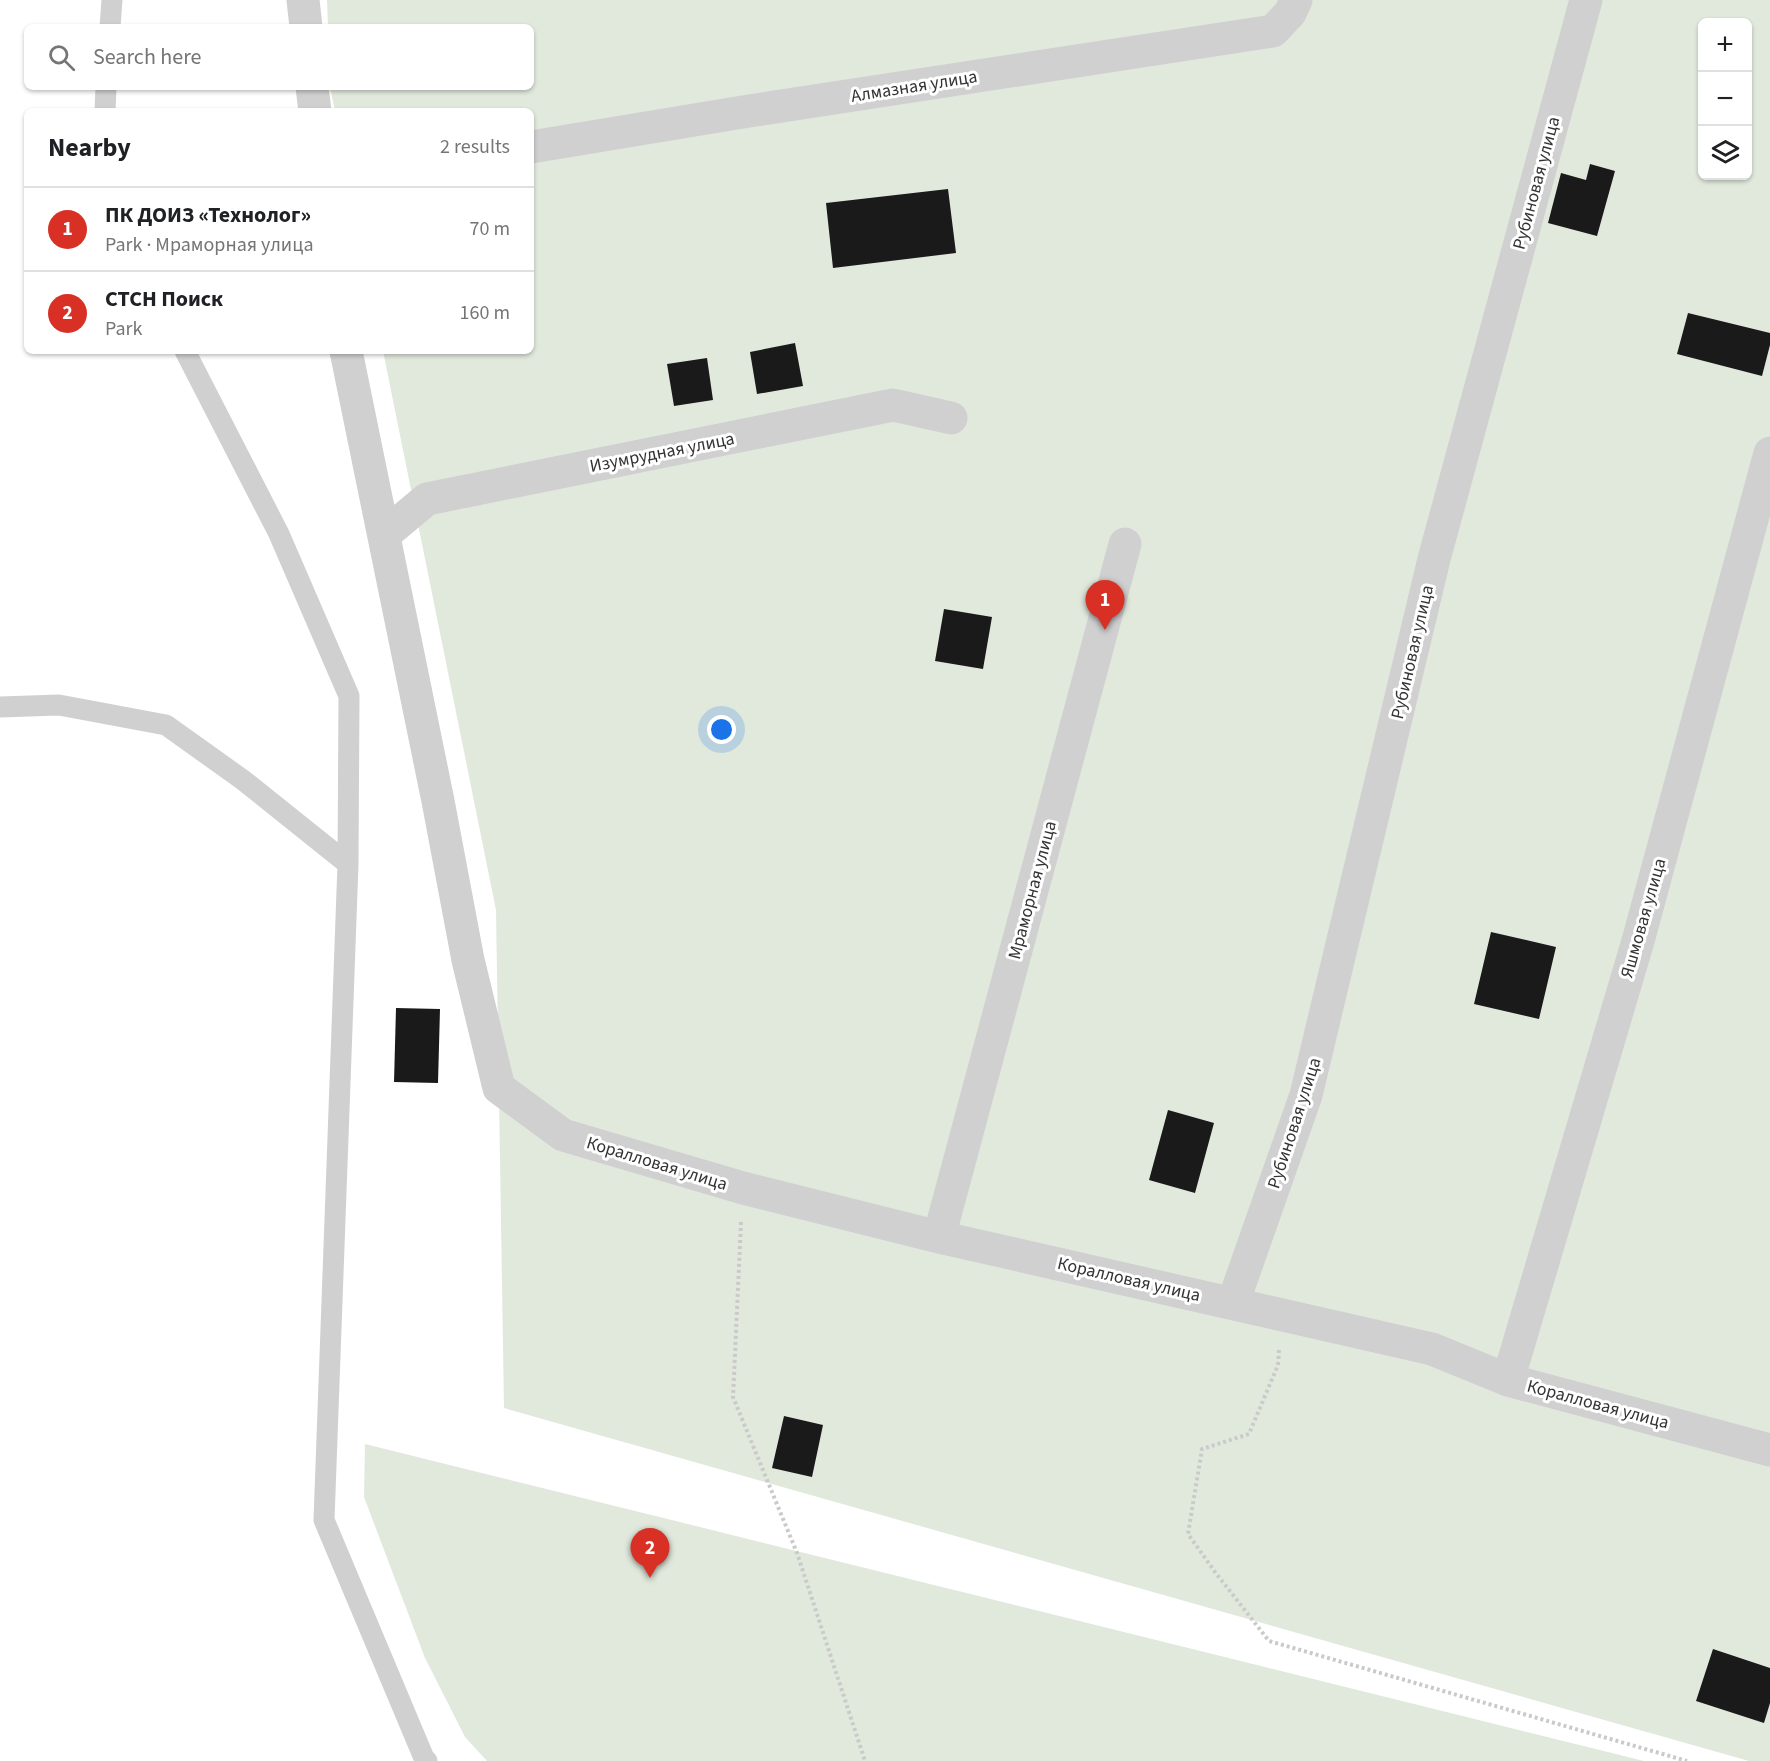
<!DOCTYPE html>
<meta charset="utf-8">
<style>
:root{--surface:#fff;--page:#f6f6f6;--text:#202124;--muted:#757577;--line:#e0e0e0;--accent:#d93025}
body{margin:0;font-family:"Source Sans 3",sans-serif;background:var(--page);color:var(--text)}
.controls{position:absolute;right:18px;top:18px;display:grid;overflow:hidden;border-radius:9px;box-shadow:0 2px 4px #0004}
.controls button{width:54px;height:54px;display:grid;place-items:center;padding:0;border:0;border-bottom:2px solid var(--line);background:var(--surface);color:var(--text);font:30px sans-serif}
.you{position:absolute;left:722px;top:730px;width:21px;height:21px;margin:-15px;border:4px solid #fff;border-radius:50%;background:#1a73e8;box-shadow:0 0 0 9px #1a73e833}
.badge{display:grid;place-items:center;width:39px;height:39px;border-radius:50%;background:var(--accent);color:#fff;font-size:20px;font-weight:700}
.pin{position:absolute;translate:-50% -50px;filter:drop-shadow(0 2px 3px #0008)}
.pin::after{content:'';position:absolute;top:32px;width:21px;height:18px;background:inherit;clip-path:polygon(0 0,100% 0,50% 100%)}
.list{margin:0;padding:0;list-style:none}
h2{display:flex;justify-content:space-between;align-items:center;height:78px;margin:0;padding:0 24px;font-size:26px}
h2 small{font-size:20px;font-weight:400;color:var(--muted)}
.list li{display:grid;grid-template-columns:39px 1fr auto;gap:18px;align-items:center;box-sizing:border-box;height:84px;padding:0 24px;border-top:2px solid var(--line)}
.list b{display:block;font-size:22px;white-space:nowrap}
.list p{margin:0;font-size:20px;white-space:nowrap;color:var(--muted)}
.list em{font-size:20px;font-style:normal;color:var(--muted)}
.icon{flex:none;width:33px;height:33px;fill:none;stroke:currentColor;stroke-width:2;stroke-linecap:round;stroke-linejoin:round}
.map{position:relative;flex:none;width:1770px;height:1761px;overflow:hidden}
.search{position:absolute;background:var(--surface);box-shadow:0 2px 4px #0004;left:24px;top:24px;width:510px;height:66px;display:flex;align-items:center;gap:15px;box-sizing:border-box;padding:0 21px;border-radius:9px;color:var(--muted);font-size:22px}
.panel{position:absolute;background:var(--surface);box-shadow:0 2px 4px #0004;left:24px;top:108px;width:510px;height:246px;border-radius:9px}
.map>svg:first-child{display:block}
.green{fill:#e1e9dd;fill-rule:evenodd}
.building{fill:#1a1a1a}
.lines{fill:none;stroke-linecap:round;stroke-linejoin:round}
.path{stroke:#cacaca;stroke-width:4;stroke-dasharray:3 3;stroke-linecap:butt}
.lane{stroke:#d0d0d0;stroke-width:21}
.street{stroke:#d0d0d0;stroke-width:33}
.labels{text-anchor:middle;stroke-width:6;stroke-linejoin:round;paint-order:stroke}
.street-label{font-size:18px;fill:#333;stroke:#fff}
</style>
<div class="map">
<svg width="1770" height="1761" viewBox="0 0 1770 1761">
<rect width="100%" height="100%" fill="#fff"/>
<!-- green -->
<path class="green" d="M327,0h1443v1761h-21l-1245,-353 -8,-498 -113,-559h148v-240h-196l-5,-24h201v-60h-203zM1702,22h46v154h-46z
M365,1444l1279,317h-1157l-22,-24 -40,-79 -61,-161z"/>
<!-- building -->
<path class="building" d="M1590,164l25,7 -18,65 -49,-13 13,-50 25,7z
M948,189l8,64 -123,15 -7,-65z
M1688,313l82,20v12l-8,31 -85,-22z
M795,343l8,43 -46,8 -7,-42z
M707,358l6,42 -39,6 -7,-42z
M944,609l48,8 -9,52 -48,-8z
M1491,932l65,15 -17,72 -65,-15z
M396,1008l44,1 -2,74 -44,-1z
M1168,1110l46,13 -19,70 -46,-13z
M784,1416l39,9 -11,52 -40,-9z
M1713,1649l57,19v35l-6,20 -68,-22z"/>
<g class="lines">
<!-- path -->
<path class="path" d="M741,1222l-8,175 64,156 68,208
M1279,1350l-1,15 -29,69 -47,15 -14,85 27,38 54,69 418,120"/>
<!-- lane -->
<path class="lane" d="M110,27l2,-27
M105,111l1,-24
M185,351l94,183 70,162 -1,168 -24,656 100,238 3,3
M0,707l59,-2 107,20 77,55 105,84"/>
<!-- street -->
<path class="street" d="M303,0l3,27
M312,87l3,24
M531,147l218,-36 524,-80 17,-18 6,-13
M346,351l92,450 30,159 31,128 64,47 180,53 196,49 493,112 76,31 262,70
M385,534l42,-35 466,-94 58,13
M939,1237l186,-693
M1233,1303l73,-208 128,-536 152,-559
M1508,1380l130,-439 132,-488"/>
</g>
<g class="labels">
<!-- street labels -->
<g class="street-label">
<text transform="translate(914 86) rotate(-9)" y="6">Алмазная улица</text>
<text transform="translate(1536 183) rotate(-75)" y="6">Рубиновая улица</text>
<text transform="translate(662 452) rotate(-11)" y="6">Изумрудная улица</text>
<text transform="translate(1412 652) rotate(-77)" y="6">Рубиновая улица</text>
<text transform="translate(1032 890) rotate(-75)" y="6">Мраморная улица</text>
<text transform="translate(1643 918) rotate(-74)" y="6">Яшмовая улица</text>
<text transform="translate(1294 1123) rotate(-72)" y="6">Рубиновая улица</text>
<text transform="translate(657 1163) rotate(17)" y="6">Коралловая улица</text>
<text transform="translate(1129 1279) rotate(13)" y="6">Коралловая улица</text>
<text transform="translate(1598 1404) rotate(15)" y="6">Коралловая улица</text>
</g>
</g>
</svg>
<div class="controls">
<button>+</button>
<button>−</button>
<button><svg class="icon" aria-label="layers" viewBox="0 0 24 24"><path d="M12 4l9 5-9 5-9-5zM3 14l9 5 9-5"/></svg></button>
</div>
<div class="you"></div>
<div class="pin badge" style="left:1105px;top:630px">1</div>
<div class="pin badge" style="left:650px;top:1578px">2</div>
<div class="search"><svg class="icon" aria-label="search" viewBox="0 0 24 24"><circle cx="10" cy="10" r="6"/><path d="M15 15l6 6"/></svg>Search here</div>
<section class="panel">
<h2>Nearby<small>2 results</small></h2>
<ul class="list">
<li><span class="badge">1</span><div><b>ПК ДОИЗ «Технолог»</b><p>Park · Мраморная улица</p></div><em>70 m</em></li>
<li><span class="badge">2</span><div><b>СТСН Поиск</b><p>Park</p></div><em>160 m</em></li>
</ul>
</section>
</div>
